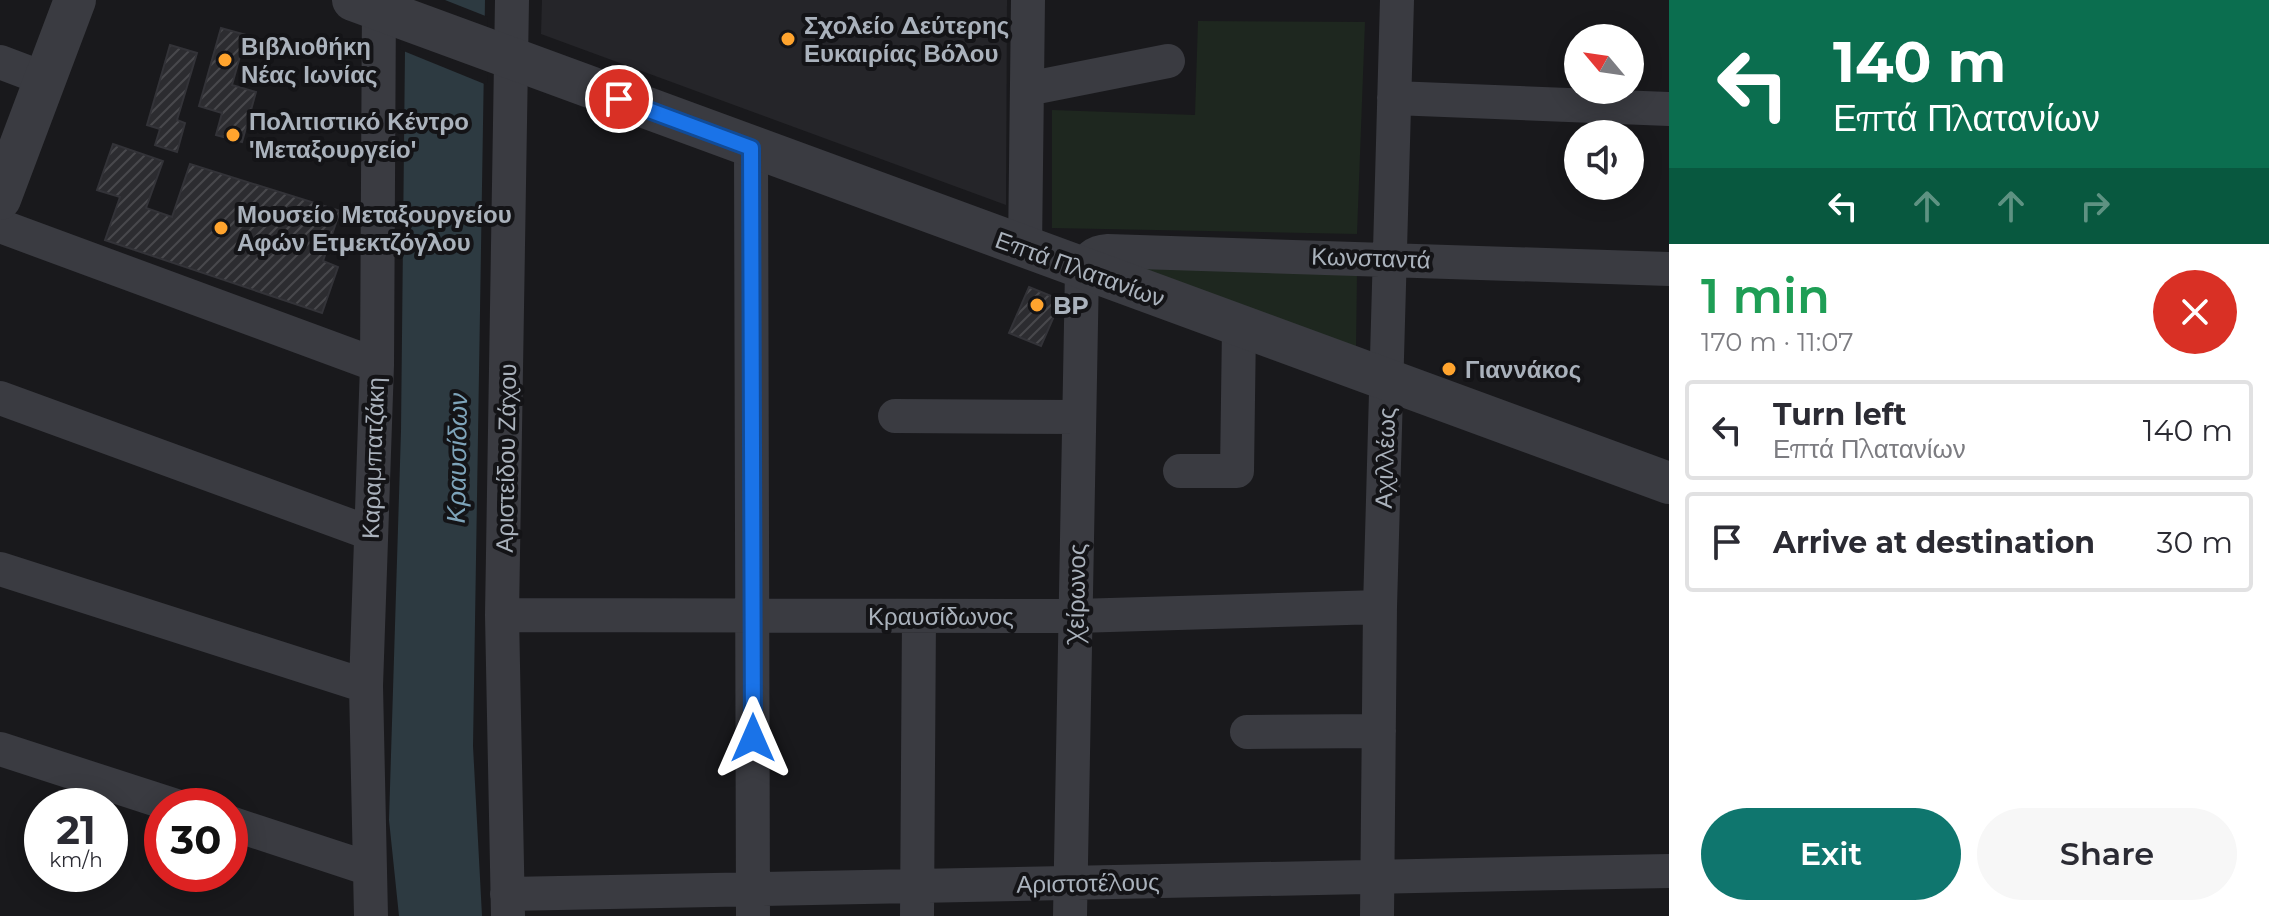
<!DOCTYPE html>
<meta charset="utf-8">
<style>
body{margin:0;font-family:Montserrat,sans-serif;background:#f7f7f7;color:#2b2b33;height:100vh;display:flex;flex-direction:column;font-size:30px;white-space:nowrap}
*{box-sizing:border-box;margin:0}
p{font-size:26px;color:#7c7c81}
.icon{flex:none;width:44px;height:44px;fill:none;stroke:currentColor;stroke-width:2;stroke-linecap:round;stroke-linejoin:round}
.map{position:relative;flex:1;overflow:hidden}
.sheet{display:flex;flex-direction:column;background:#fff;width:600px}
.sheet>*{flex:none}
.hud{background:#0b6e4f;color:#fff;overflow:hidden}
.needle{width:52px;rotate:299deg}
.fabs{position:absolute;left:1564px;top:24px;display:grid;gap:16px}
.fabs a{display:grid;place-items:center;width:80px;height:80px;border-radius:50%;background:#fff;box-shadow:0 4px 20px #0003;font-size:40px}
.speed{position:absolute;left:24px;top:788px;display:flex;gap:16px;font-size:40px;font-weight:700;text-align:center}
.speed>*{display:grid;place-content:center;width:104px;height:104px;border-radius:50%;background:#fff;box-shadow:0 4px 20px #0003;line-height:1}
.speed small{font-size:20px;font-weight:400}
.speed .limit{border:12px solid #d22;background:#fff;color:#111}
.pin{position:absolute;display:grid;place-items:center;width:68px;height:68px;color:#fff;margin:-34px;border:4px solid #fff;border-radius:50%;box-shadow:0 2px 8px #0007}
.me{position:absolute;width:88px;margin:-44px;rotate:0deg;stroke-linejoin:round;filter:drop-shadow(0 0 6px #0008)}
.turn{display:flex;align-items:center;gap:28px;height:168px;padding:0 32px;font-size:36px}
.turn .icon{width:104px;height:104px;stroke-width:2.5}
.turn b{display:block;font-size:56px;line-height:68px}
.lanes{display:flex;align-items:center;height:76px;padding:0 32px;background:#0003;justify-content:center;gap:40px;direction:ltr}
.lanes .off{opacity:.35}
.round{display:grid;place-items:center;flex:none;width:84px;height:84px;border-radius:42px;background:#f7f7f7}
.summary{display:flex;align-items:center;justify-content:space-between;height:136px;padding:0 32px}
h1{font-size:48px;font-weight:600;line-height:60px;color:#1e9e55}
.action{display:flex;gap:16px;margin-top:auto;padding:16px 32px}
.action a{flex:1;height:92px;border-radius:48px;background:#0f766e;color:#fff;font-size:32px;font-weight:600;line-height:92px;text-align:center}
.action a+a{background:#f7f7f7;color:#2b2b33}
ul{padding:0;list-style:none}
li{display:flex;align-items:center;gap:24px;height:100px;margin:0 16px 12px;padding:0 16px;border:4px solid #e1e1e2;border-radius:8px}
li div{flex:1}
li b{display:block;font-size:30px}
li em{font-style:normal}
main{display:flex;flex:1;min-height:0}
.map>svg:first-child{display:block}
</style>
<main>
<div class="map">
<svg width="1669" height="916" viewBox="0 0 1669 916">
<defs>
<pattern id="building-hatch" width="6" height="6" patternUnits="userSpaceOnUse" patternTransform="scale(2)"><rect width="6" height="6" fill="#2c2c30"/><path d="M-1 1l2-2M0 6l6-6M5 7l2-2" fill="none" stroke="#48484c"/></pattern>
</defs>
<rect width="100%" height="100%" fill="#19191c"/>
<path fill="#252529" d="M542 0H1007L1006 205 541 34Z"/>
<path fill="#1e271f" d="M1198 21 1365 22 1357 234 1052 228V110L1195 115Z
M1135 263 1357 273 1356 349 1136 273Z"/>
<path fill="#2d3a41" d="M400 0H485L473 746 482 916H399L389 820 401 431 405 50Z"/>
<path fill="#19191c" d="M396 0H445L488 17 487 85 401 50Z"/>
<path fill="url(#building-hatch)" stroke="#333338" stroke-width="2" d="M221 28 246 35 232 85 256 92 242 142 216 135 222 113 199 106Z
M170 45 197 53 177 120 185 123 177 152 155 145 160 129 147 125Z
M113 144 163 161 146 208 172 217 190 164 340 211 323 261 338 267 322 313 105 240 120 197 97 190Z
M1029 287 1061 300 1041 346 1009 333Z"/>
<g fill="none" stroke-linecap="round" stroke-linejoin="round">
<path stroke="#3a3b41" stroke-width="34" d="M0 62 45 79
M1027 89 1168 61
M1394 98 1669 109
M751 148 753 916
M0 226 377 365
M1025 249 1028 0
M0 398 370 533
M895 416 1079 417
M1180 471H1237L1239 327
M0 569 366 686
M502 615 1076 616 1380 607
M1247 732 1379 731
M0 749 176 806
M230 823 367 868
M507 894 1669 871
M371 916 366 686 377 365 379 0
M508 916 502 615 512 0
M917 916 919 616
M1070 916 1082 270C1089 258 1093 252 1108 251L1669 269
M1377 916 1380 607 1397 0"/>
<path stroke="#3a3b41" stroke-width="42" d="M353 0 1669 483
M0 199 75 0"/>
</g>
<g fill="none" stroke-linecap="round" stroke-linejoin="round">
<defs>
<path id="route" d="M619 99 751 148 753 738"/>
</defs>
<use href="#route" stroke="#114b97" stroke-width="20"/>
<use href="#route" stroke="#1a73e8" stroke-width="14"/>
</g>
<g fill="#ffa42e" stroke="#141417" stroke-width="3">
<circle cx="788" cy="39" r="8"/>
<circle cx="225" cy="60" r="8"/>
<circle cx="233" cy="135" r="8"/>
<circle cx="221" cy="228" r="8"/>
<circle cx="1037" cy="305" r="8"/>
<circle cx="1449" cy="369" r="8"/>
</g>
<g text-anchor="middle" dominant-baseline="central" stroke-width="8" stroke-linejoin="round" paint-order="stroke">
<g font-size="24" font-weight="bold" fill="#aab2bc" stroke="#141417" text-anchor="start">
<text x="804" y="25">Σχολείο Δεύτερης<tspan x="804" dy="28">Ευκαιρίας Βόλου</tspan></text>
<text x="241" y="46">Βιβλιοθήκη<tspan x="241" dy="28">Νέας Ιωνίας</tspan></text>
<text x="249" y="121">Πολιτιστικό Κέντρο<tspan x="249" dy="28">'Μεταξουργείο'</tspan></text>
<text x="237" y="214">Μουσείο Μεταξουργείου<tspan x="237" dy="28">Αφών Ετμεκτζόγλου</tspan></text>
<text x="1053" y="305">BP</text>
<text x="1465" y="369">Γιαννάκος</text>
</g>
<g font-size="24" fill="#aab2bc" stroke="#141417">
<text transform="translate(1371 258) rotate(2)">Κωνσταντά</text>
<text transform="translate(1080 269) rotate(20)">Επτά Πλατανίων</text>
<text transform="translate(373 458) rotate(-88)">Καραμπατζάκη</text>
<text transform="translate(506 458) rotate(-89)">Αριστείδου Ζάχου</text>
<text transform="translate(1385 458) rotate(-88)">Αχιλλέως</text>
<text transform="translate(1076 593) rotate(-89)">Χείρωνος</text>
<text x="941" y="616">Κραυσίδωνος</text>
<text transform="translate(1088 883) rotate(-1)">Αριστοτέλους</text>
</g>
<g font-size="26" font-style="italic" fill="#7ea4ba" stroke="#141417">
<text transform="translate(457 458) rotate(-89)">Κραυσίδων</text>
</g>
</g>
</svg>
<div class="fabs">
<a><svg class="needle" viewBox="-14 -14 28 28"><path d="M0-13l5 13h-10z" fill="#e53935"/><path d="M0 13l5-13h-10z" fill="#7c7c81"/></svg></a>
<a><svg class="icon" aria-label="sound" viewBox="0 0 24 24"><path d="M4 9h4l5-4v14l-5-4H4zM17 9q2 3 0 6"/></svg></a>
</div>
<div class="speed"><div>21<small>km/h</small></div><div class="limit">30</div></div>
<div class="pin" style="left:619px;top:99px;background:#d93025"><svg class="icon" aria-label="arrive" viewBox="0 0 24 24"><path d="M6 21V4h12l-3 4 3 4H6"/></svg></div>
<svg class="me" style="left:753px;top:738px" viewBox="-20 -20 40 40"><path d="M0-17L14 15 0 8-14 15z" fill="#1a73e8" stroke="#fff" stroke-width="4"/></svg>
</div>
<section class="sheet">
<div class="hud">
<div class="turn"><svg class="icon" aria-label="left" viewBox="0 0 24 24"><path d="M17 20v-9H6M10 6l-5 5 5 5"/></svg><div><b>140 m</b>Επτά Πλατανίων</div></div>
<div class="lanes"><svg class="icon" aria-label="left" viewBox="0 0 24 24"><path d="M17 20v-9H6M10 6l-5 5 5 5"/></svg><svg class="icon off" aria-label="ahead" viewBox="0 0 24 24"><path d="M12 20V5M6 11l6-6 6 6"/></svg><svg class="icon off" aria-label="ahead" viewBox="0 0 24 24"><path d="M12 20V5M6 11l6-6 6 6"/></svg><svg class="icon off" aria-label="right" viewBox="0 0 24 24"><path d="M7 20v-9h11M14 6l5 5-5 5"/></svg></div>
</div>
<div class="summary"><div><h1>1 min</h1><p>170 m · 11:07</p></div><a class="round" style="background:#d93025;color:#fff"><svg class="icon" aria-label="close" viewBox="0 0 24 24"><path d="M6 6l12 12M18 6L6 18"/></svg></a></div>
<ul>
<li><svg class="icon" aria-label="left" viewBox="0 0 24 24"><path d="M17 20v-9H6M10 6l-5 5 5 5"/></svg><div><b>Turn left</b><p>Επτά Πλατανίων</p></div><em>140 m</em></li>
<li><svg class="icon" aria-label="arrive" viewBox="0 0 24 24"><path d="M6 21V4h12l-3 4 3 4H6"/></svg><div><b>Arrive at destination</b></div><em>30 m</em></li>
</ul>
<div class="action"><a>Exit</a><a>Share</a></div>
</section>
</main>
